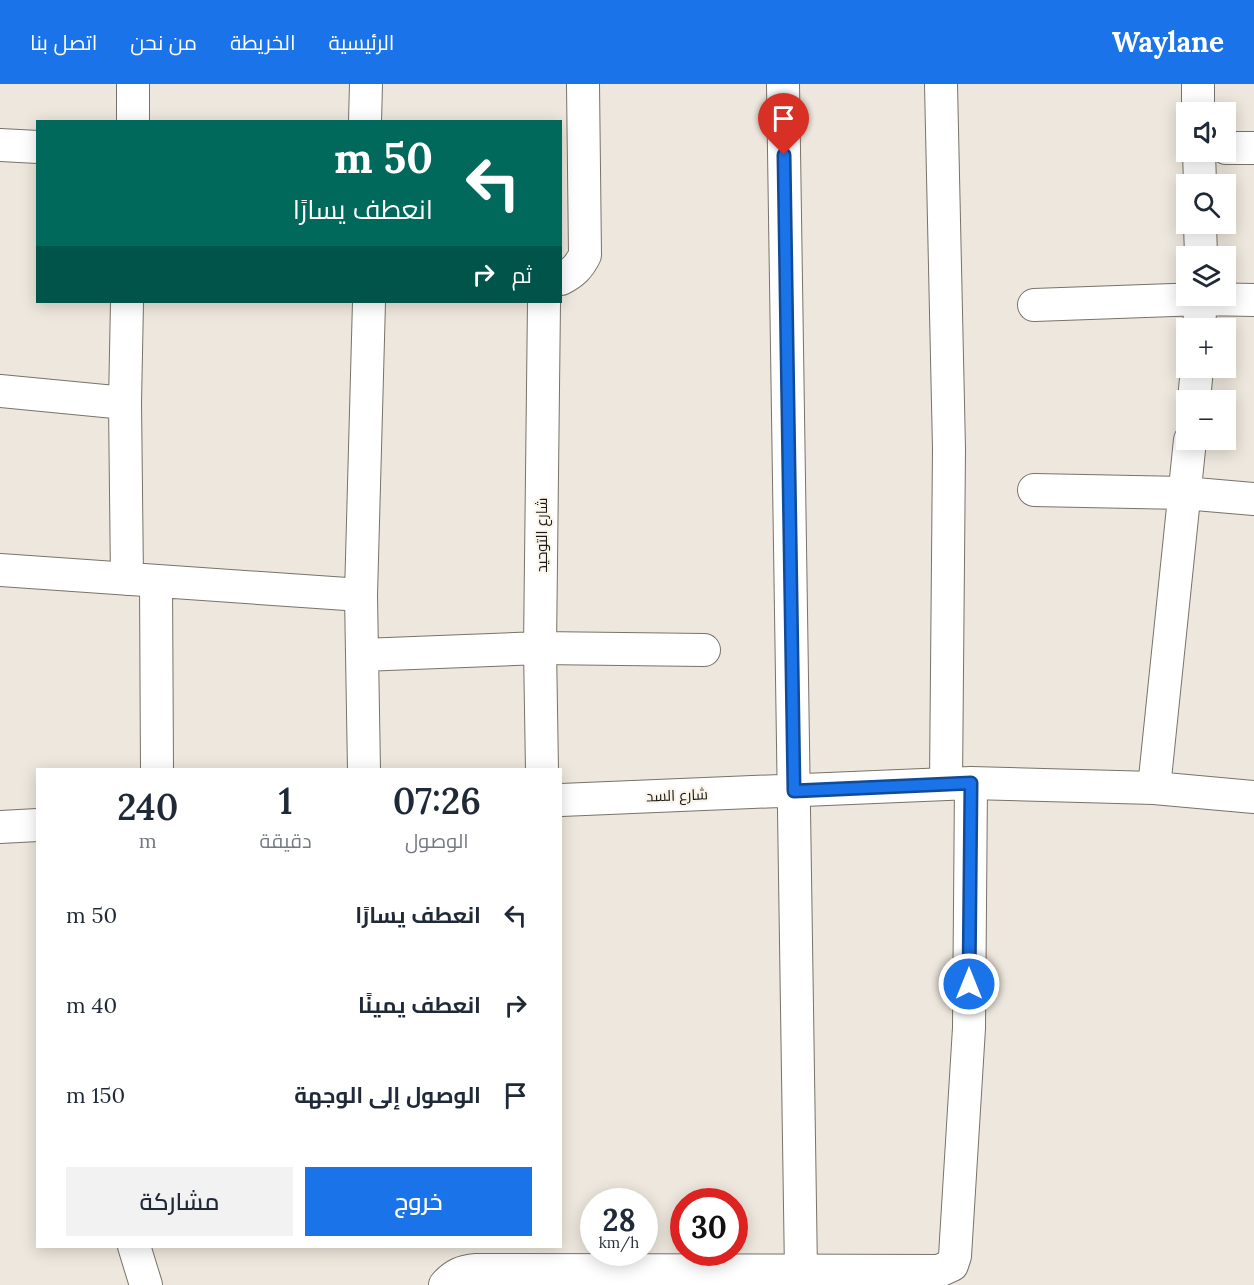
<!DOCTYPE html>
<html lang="ar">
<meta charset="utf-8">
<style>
body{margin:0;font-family:Lora,Cairo,serif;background:#f2f2f3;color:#1f2937;direction:rtl;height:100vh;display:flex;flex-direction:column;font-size:22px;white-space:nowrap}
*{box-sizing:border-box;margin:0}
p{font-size:20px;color:#747a83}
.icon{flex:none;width:33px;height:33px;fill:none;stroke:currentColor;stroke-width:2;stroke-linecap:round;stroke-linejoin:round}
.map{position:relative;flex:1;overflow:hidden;direction:ltr}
.sheet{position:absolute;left:36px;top:684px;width:526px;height:480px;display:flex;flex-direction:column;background:#fff;border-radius:0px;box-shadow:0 3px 15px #0003;direction:rtl}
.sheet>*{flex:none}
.hud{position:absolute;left:36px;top:36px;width:526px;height:183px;border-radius:0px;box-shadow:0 3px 15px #0003;direction:rtl;background:#00695c;color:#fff;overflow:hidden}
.tools{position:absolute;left:1176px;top:18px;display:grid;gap:12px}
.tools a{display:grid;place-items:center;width:60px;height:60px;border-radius:0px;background:#fff;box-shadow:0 3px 15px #0003;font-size:30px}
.speed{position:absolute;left:580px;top:1104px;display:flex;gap:12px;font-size:30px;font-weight:700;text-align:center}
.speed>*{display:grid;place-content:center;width:78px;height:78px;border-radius:50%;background:#fff;box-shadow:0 3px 15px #0003;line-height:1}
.speed small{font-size:15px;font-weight:400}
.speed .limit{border:9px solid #d22;background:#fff;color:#111}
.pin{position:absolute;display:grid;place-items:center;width:51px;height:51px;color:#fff;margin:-62px -26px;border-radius:50% 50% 50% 0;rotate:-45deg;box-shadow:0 0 6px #0007}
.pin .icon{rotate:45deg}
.me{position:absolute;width:66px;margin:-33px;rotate:0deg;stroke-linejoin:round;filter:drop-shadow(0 0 4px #0008)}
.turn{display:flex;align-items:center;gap:21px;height:126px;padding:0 30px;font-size:27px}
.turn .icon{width:78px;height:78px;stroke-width:2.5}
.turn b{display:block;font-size:42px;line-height:51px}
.then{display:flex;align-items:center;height:57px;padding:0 30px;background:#0003;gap:12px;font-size:22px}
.eta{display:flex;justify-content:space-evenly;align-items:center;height:102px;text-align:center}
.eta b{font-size:36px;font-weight:600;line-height:42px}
.cta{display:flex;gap:12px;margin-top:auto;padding:12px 30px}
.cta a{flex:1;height:69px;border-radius:0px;background:#1a73e8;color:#fff;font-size:24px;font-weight:600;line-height:69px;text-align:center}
.cta a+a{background:#f2f2f3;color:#1f2937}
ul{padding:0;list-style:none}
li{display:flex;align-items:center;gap:18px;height:90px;padding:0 30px}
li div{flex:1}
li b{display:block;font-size:22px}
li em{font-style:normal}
header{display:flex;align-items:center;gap:36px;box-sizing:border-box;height:84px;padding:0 30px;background:#1a73e8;color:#fff}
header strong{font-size:28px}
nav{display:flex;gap:33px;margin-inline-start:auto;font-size:21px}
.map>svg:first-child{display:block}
</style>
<header>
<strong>Waylane</strong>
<nav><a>الرئيسية</a><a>الخريطة</a><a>من نحن</a><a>اتصل بنا</a></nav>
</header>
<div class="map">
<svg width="1254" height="1201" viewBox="0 0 1254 1201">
<rect width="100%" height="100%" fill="#ede7dd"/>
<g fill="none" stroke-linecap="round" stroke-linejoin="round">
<defs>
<path id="street" d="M133 0V38
M783 0 801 1188
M941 0 949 365 946 699
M1198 0V28
M365 38 366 0
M0 61 38 63
M1226 64H1254
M1199 68 1200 100
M1200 140 1201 172
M561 195C573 189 579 183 585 171L583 0
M1034 221 1201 215 1254 216
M1199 244 1201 212
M0 307 125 319
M1194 316 1197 284
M1034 406 1184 409 1254 415
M0 486 361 511
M127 495 125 319 127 218
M156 497 157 686
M362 571 540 564 704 566
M364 686 361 511 369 218
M542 686 540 564 544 218
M1154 704 1190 356
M561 716 971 699 1154 704 1254 713
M0 743 38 741
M134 1162 146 1201
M445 1201C454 1191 462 1187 476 1186L939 1187 952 1181 955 1172 969 944 971 699"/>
</defs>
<use href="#street" stroke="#78736a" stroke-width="34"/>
<use href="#street" stroke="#fff" stroke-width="32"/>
</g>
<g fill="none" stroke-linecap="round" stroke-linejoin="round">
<defs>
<path id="route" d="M784 71 794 707 971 699 969 900"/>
</defs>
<use href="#route" stroke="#114b97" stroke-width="15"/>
<use href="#route" stroke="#1a73e8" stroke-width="10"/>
</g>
<g text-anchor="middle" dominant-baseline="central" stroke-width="4.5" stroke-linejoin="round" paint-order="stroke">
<g font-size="15" fill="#191713" stroke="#faf5eb">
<text transform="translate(541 451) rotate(-90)">شارع التوحيد</text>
<text transform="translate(677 711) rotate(-2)">شارع السد</text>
</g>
</g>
</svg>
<div class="tools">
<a><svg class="icon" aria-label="sound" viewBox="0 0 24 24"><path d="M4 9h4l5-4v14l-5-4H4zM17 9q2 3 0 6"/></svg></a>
<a><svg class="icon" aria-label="search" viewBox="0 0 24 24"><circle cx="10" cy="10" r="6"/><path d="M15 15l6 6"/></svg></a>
<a><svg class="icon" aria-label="layers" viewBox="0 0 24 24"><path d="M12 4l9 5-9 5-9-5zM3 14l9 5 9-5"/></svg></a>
<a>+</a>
<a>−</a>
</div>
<div class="speed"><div>28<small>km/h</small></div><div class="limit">30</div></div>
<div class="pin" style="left:784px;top:71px;background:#d93025"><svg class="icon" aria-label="arrive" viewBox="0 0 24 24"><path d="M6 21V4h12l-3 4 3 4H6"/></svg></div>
<svg class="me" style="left:969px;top:900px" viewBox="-20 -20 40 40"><circle r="17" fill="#1a73e8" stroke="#fff" stroke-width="3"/><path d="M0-11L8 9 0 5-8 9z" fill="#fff"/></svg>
<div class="hud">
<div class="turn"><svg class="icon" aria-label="left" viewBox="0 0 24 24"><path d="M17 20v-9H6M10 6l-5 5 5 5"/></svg><div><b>50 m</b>انعطف يسارًا</div></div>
<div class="then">ثم<svg class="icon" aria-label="right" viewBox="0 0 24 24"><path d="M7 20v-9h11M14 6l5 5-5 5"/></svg></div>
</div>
<section class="sheet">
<div class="eta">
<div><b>07:26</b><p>الوصول</p></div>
<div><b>1</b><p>دقيقة</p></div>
<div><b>240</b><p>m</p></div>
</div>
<ul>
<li><svg class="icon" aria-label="left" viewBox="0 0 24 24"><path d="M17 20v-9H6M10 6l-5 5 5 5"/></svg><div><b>انعطف يسارًا</b></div><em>50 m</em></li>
<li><svg class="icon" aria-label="right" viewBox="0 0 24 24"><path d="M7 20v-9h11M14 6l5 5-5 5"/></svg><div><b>انعطف يمينًا</b></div><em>40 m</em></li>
<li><svg class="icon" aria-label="arrive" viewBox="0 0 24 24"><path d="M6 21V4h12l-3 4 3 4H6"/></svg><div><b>الوصول إلى الوجهة</b></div><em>150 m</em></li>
</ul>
<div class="cta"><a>خروج</a><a>مشاركة</a></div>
</section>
</div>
